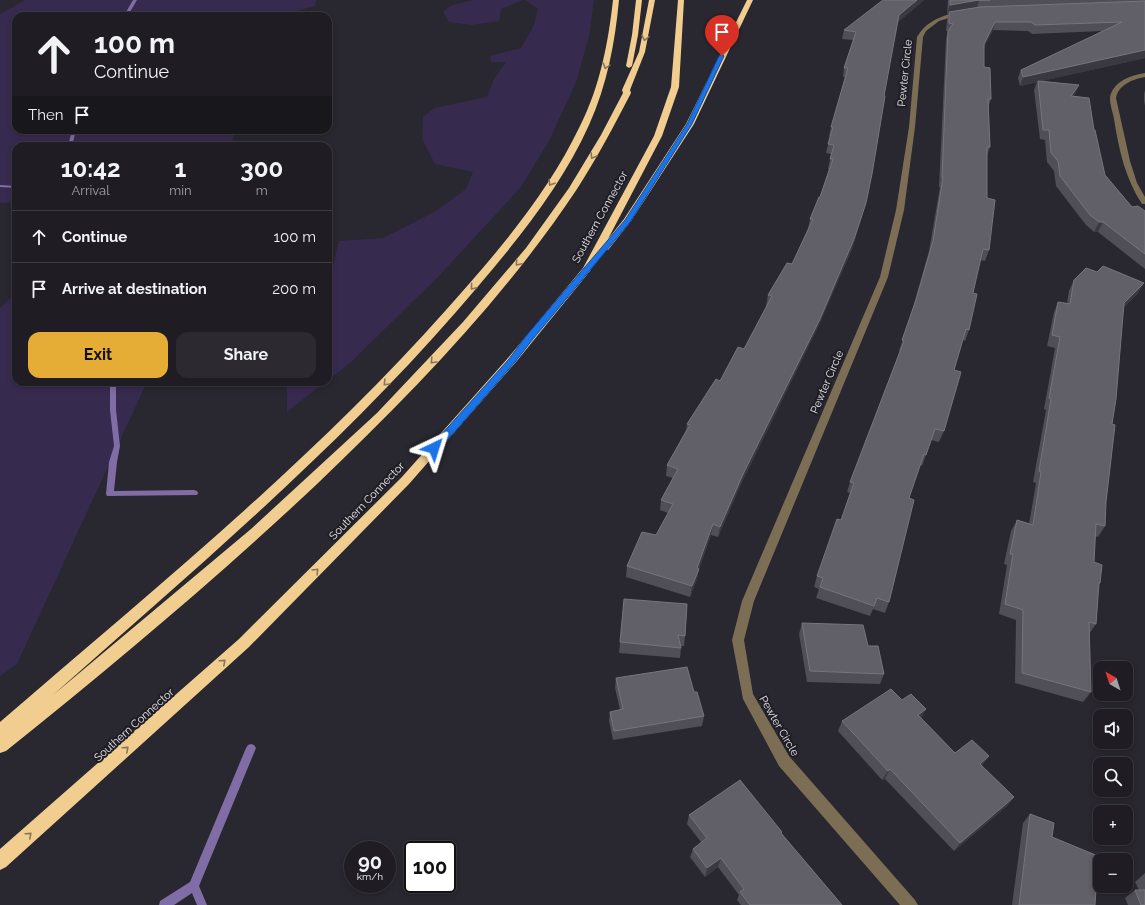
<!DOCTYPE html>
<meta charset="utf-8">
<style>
body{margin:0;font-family:Raleway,sans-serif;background:#2c2a30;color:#f1f3f6;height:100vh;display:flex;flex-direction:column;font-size:15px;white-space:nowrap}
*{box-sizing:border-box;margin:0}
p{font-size:13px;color:#a1a2a6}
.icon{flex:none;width:22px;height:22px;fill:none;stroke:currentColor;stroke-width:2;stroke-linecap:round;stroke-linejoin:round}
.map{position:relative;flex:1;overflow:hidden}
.side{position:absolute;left:12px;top:142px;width:320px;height:244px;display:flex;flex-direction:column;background:#1f1d23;border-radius:12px;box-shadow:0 2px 6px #0003,0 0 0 1px #3c3b41}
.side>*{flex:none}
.top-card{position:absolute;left:12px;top:12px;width:320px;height:122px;border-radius:12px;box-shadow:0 2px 6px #0003,0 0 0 1px #3c3b41;background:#1f1d23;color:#f1f3f6;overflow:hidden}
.needle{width:26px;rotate:321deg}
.fabs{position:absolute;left:1093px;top:661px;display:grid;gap:8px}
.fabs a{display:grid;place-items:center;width:40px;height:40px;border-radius:8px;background:#1f1d23;box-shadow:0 2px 6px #0003,0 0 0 1px #3c3b41;font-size:20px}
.speed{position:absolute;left:344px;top:841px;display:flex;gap:8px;font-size:20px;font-weight:700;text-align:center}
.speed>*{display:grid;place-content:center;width:52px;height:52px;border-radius:50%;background:#1f1d23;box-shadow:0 2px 6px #0003,0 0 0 1px #3c3b41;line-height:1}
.speed small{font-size:10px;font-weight:400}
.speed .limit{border:2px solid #111;border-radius:6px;background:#fff;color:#111}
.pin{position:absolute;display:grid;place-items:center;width:34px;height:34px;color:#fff;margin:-41px -17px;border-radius:50% 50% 50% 0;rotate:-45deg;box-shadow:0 0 4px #0007}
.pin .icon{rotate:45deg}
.me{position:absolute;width:44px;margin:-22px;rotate:41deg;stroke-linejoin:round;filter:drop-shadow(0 0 3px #0008)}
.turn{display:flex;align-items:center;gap:14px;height:84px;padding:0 16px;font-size:18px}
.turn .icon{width:52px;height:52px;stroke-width:2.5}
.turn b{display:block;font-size:28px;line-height:34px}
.then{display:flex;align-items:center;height:38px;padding:0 16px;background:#0003;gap:8px;font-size:15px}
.eta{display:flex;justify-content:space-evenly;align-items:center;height:68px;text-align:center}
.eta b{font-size:24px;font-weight:700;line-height:28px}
.button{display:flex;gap:8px;margin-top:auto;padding:8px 16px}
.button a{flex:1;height:46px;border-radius:12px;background:#e6ad36;color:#111;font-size:16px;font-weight:700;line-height:46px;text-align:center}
.button a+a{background:#2c2a30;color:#f1f3f6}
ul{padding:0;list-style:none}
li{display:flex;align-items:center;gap:12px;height:52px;padding:0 16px;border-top:1px solid #3c3b41}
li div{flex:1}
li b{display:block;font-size:15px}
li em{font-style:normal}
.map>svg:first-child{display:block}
</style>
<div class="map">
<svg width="1145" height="905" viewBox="0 0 1145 905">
<rect width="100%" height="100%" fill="#29272f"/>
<path fill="#372a4f" d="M25 0H316L315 6 278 16H16V130H235L231 146H16V205L14 202 0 203V14Z
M472 0H523L501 9 499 21 471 25 449 22 443 12 450 6Z
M525 0H594L589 37 576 82 549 141 521 187 438 277 350 363 328 380V286L339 241 383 238 436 211 466 189 473 172 435 164 422 139 423 117 434 108 487 97 494 79 506 62H491L490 56 521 48 533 27 538 9Z
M16 293V382H147L17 664 0 676V308Z
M287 382H325L287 412Z"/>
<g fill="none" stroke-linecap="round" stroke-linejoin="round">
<path fill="#806da6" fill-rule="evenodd" d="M133 0H137L130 12 133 16H129L126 12Z
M72 130H76L72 146H68Z
M0 185 16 186V188L0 187Z
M110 382H116V410L120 446 117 462 114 491 194 490 197 491 198 493 197 495 107 496 106 494 109 462 114 446 110 410Z
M251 744 254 745 256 748 199 886 207 905H197L192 893 174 905H159L160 901 190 882 246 748 248 745Z"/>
<path fill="#7c6e55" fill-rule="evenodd" d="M952 13 960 12 963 14 939 21 926 31 923 37 915 127 904 210 888 277 754 601 744 640 753 694 789 756 915 900 918 905H900L779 766 743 699 732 640 742 601 880 277 896 210 909 127 917 37C925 23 937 18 952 13Z
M1145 73V77C1133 79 1118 85 1116 98L1130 161 1137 183 1145 197V204H1142C1125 178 1119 150 1114 119 1113 112 1110 106 1110 98 1112 82 1131 75 1145 73Z"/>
<path fill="#f1ce90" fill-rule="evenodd" d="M613 0H619C615 43 607 85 589 125 558 194 506 254 456 312 334 452 192 572 53 695L251 529 377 413 463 322 526 248 569 188 601 135 623 93 622 90 639 52 649 0H655L645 52 630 90 631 93C614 126 597 158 577 189 504 299 411 394 316 485 217 578 112 666 6 751L0 753V722C153 590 311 462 446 310 496 254 547 195 580 126 600 86 608 44 613 0Z
M636 0H642L638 35 632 66 629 68 626 66 632 35Z
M678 0H684L679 87 662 136 608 239 624 219 686 124 747 0H753L694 124 631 221 608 250H602L590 271 516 362 409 484 249 647 6 867 0 870V849L239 639 401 478 508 358 583 268 654 136 671 87Z"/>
</g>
<path fill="#504e56" d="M883 0H924L897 23 884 96 863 213 852 249 817 329 741 484 718 537 711 535 699 569 697 579 690 597 626 577 627 566 656 535 668 513 660 510 661 500 673 478 666 476 667 465 686 430 687 424 744 349 767 306H766L768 295 792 264 808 229 810 219 820 197 829 169H828L831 154 826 153 830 136H829L831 127 845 77H843L844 68 853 40 842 39 844 30Z
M948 0H1145V58L1041 81 1079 85 1075 94 1074 96 1094 130 1105 175 1132 207 1145 211V269L1098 232H1094L1086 225 1056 186 1054 171 1047 162 1045 140 1040 139 1034 90 1037 82 1020 86 1018 78 1021 70 1103 31 1032 34 1028 31 993 30 984 47V67L991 99 988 108 990 147 987 155V198L989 250 985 261 980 260 973 293 969 330 965 341 963 340 954 370 944 431 939 442 931 440 926 455 922 466 920 465 909 498 889 602 885 613 873 609 870 616 816 598 819 589 814 587 817 576 841 520 850 493 847 492 850 482 900 351H899L913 307 929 251 940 187H939L946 39 948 31H946L947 20 949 13 947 14Z
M1145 90V106L1144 101V94Z
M1097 272 1144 283 1138 293 1123 308 1112 424 1106 502 1105 526 1098 537 1095 536 1094 562 1100 583 1098 585 1096 624 1089 634 1091 692 1083 702 1015 683 1016 620 999 614 1007 565 1004 564 1011 531 1017 520 1029 524 1036 483 1033 482 1046 410 1044 409 1055 348 1047 346 1054 312 1058 302 1067 303 1069 291 1074 280Z
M624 599 685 636 684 646H681V648L680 658 619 653Z
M802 623 868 646 884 674 880 684 807 682 799 634Z
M616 678 694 692 704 716 702 726 613 740 609 721 610 712 620 710 615 688Z
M902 700 926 709 921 718 955 753 982 766 1014 797 1007 806 954 851 885 779 882 780 838 731 842 721Z
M1030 814 1095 905H1012L1023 823Z
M689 815 781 833 842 905H741L737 900 739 895 718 867 705 877 690 857 693 849 701 842 687 824Z
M1145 873V905H1128L1125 898 1135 890H1139L1135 882Z"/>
<path fill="#3a3840" d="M917 0H924L897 23 899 15Z
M979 0 977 8 947 14 950 5Z
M995 22 993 30 981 53 984 44Z
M1145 50V58L1020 86 1023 77Z
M1079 85 1075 94 1067 105 1071 96Z
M866 203 852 249 817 329 741 484 718 537 720 527Z
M1099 222H1103L1098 232H1094Z
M1144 283 1138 293 1118 313 1124 303Z
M713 524 711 535 695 579 697 568Z
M699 569 697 579 690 597 692 586Z
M926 709 921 719 918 715Z
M989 756 982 766 980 764Z
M890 769 885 779 882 780 888 771Z
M1014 797 1007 806 954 851 960 843Z
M721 858 718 867 705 877 707 868Z"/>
<path fill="#615f67" stroke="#76747c" d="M883 0H917L899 15 884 96H885L872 174 866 203 854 239 820 319 743 474 720 527 713 524 697 568 699 569 692 586 627 566 642 532 656 535 673 504 661 500 678 469 667 465 690 425 687 424 716 379 720 381 738 347 744 349 772 296 768 295 787 263 792 264 813 219H810L819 197H820L833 159H830L834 145 828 144 833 127H831L848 68H844L856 32 844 30Z
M950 0H990H979L950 5Z
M1145 1V50L1023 77 1021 70 1122 22 1035 25 1031 22H995L984 44V67L990 68 991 99H988L990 147H987V198L995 200 989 250 983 249 973 293 977 294 969 330 966 329 954 370 961 372 944 431 935 429 926 455 924 454 909 498 914 500 889 602 877 598 874 606 820 587 823 578 817 576 837 519 841 520 854 483 850 482 904 341 902 340 916 300 933 241 943 177H942L948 31 953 24 949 23V12L980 7Z
M1038 81 1079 85 1071 96 1089 98 1094 130H1095L1105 175 1132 207 1138 206 1145 211V254L1103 222H1099L1090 215 1060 176 1058 161 1051 153 1049 130H1043Z
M1103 266 1144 283 1124 303 1116 399 1112 424 1115 425 1106 502 1105 526 1096 524 1094 562 1102 565 1100 583H1099L1096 624 1089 622 1091 692 1022 673 1023 610 1005 604 1013 554H1010L1017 520 1033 525 1041 472 1039 471 1051 399 1049 398 1060 337 1052 335 1058 302 1070 304 1074 280 1086 268 1097 272Z
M624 599 687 604 685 636 678 635 681 648 620 642Z
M802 623 863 625 868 646H878L884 674 810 671Z
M687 667 694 692H697L704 716 614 731 610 712 623 709 616 678Z
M891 689 902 700 911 694 926 709 918 715 955 753 972 740 989 756 980 764 1014 797 960 843 890 769 888 771 842 721Z
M740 780 782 832 781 833 842 905H750L740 892 744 889 721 858 707 868 693 849 707 838 689 815Z
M1030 814 1054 823 1052 837 1098 856 1095 905H1019Z
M1135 890H1145V905H1141Z"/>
<defs><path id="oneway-chevron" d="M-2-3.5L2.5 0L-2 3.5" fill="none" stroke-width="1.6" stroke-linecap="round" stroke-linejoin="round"/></defs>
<g stroke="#88765a">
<use href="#oneway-chevron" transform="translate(645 38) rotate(102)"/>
<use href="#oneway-chevron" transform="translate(606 66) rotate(106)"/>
<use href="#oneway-chevron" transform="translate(593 156) rotate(121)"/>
<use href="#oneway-chevron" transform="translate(551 183) rotate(122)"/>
<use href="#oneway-chevron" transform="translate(518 263) rotate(130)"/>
<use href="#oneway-chevron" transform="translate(473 287) rotate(130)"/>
<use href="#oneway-chevron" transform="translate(433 361) rotate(133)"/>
<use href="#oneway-chevron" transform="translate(386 383) rotate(134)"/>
<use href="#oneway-chevron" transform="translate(316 571) rotate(-45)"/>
<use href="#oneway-chevron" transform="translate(223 662) rotate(-42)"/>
<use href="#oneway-chevron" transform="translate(126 749) rotate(-42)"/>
<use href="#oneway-chevron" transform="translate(29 835) rotate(-42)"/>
</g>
<path fill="#1a73e8" stroke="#114b97" d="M722 54 724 56 692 124 630 222 533 339 515 362 438 451H431L430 448 431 446 509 359 527 335 625 220 687 124 719 56Z"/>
<g text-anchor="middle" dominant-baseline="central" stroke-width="4" stroke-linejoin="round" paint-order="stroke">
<g font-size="11" fill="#e9e7ed" stroke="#201e25">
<text transform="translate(905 73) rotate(-84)">Pewter Circle</text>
<text transform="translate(600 217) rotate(-61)">Southern Connector</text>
<text transform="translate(827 382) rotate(-67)">Pewter Circle</text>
<text transform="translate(367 501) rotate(-46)">Southern Connector</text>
<text transform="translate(134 725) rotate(-42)">Southern Connector</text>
<text transform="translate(779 726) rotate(60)">Pewter Circle</text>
</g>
</g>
</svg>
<div class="fabs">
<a><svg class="needle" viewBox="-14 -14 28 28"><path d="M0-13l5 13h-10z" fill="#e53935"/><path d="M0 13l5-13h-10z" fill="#a1a2a6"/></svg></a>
<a><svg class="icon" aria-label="sound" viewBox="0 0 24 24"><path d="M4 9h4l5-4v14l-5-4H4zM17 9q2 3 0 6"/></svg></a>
<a><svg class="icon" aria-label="search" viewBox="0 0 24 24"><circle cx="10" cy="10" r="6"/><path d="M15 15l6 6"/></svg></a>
<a>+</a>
<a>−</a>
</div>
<div class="speed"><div>90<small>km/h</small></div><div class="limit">100</div></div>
<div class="pin" style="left:722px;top:56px;background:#d93025"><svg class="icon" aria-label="arrive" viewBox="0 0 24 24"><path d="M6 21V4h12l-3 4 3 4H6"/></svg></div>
<svg class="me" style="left:434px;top:448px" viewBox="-20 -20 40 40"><path d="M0-17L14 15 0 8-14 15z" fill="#1a73e8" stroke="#fff" stroke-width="4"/></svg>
<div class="top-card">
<div class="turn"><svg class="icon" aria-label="ahead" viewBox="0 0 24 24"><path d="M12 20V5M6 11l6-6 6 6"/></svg><div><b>100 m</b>Continue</div></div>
<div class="then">Then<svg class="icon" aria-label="arrive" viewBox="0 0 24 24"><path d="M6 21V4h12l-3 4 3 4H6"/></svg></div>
</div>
<section class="side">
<div class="eta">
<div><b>10:42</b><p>Arrival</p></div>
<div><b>1</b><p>min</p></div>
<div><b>300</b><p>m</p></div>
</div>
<ul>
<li><svg class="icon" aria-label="ahead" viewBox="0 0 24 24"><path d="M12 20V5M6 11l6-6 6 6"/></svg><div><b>Continue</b></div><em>100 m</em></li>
<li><svg class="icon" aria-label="arrive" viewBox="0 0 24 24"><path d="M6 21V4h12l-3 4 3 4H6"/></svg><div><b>Arrive at destination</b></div><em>200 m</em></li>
</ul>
<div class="button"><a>Exit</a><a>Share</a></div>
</section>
</div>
